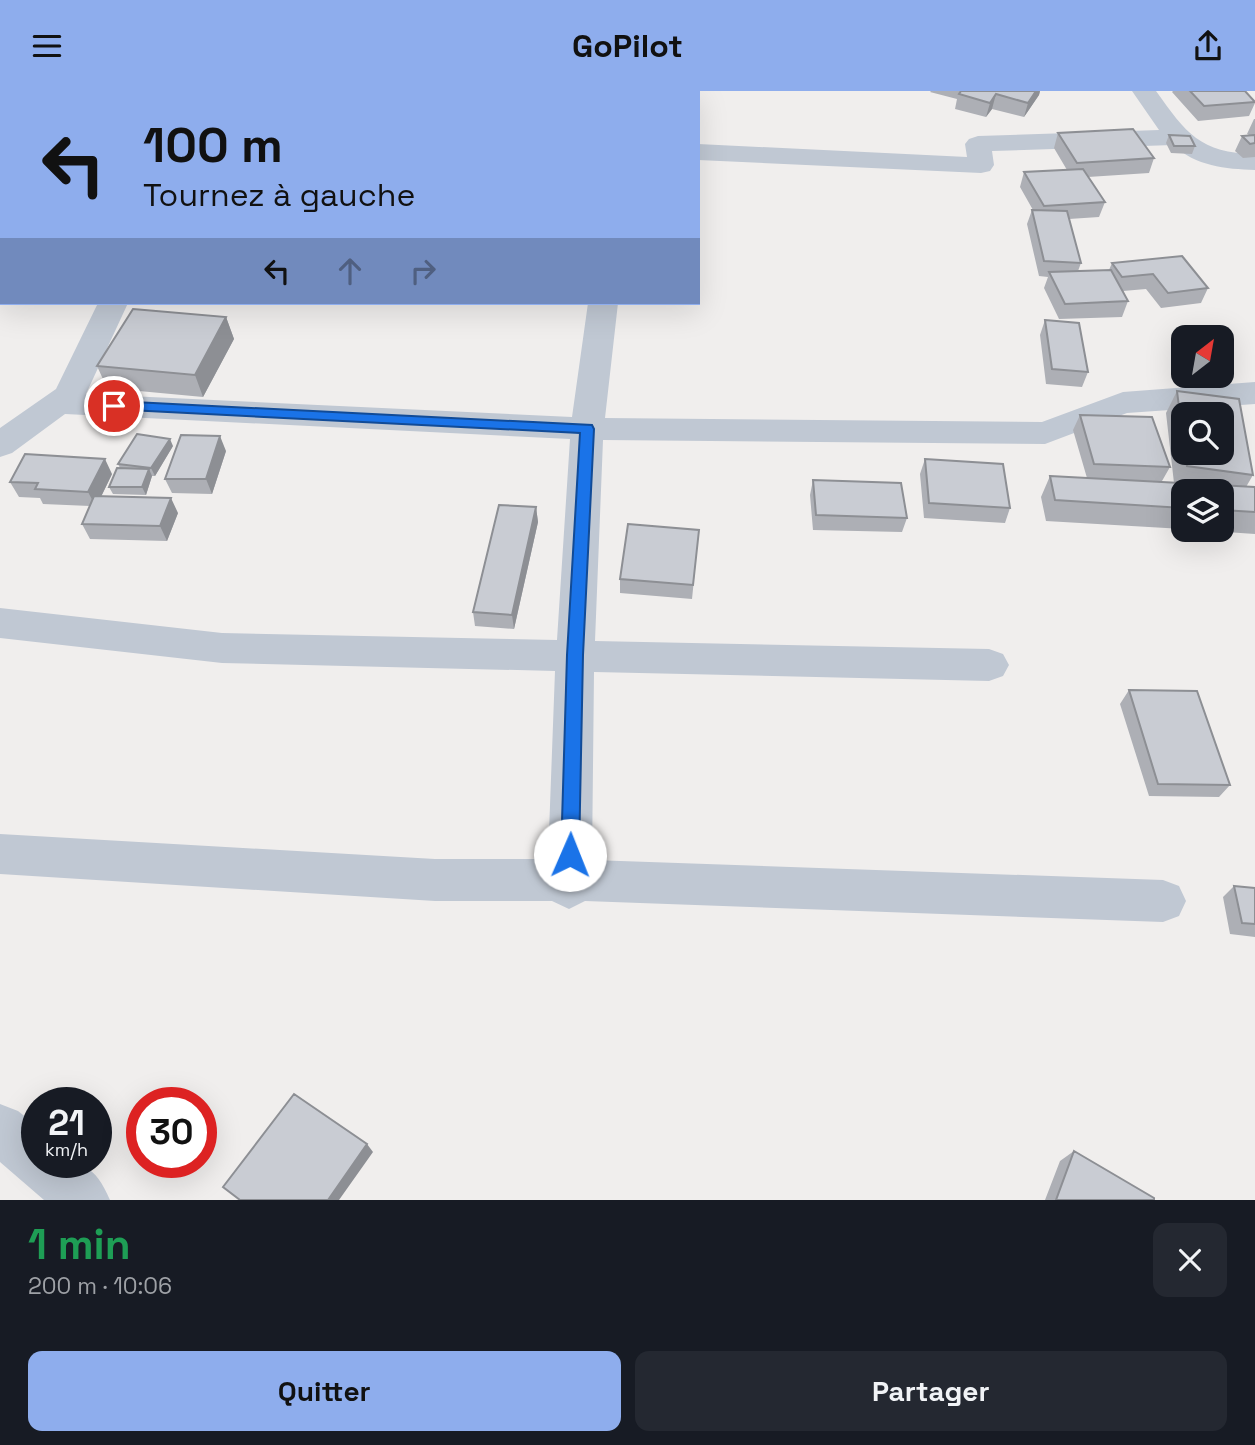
<!DOCTYPE html>
<html lang="fr">
<meta charset="utf-8">
<style>
body{margin:0;font-family:"Space Grotesk",sans-serif;background:#242831;color:#f1f3f6;height:100vh;display:flex;flex-direction:column;font-size:26px;white-space:nowrap}
*{box-sizing:border-box;margin:0}
p{font-size:23px;color:#9ea1a6}
.icon{flex:none;width:38px;height:38px;fill:none;stroke:currentColor;stroke-width:2;stroke-linecap:round;stroke-linejoin:round}
.map{position:relative;height:1109px;overflow:hidden}
.sheet{display:flex;flex-direction:column;background:#171b24;flex:1}
.sheet>*{flex:none}
.hud{position:absolute;left:0px;top:0px;width:700px;height:214px;box-shadow:0 7px 28px #0002;background:#8eaded;color:#111;overflow:hidden}
.needle{width:46px;rotate:31deg}
.buttons{position:absolute;left:1171px;top:234px;display:grid;gap:14px}
.buttons a{display:grid;place-items:center;width:63px;height:63px;border-radius:14px;background:#171b24;box-shadow:0 7px 28px #0002;font-size:35px}
.speed{position:absolute;left:21px;top:996px;display:flex;gap:14px;font-size:35px;font-weight:700;text-align:center}
.speed>*{display:grid;place-content:center;width:91px;height:91px;border-radius:50%;background:#171b24;box-shadow:0 7px 28px #0002;line-height:1}
.speed small{font-size:18px;font-weight:400}
.speed .limit{border:10px solid #d22;background:#fff;color:#111}
.pin{position:absolute;display:grid;place-items:center;width:60px;height:60px;color:#fff;margin:-30px;border:4px solid #fff;border-radius:50%;box-shadow:0 2px 7px #0007}
.me{position:absolute;width:77px;margin:-38px;rotate:1deg;stroke-linejoin:round;filter:drop-shadow(0 0 5px #0008)}
.turn{display:flex;align-items:center;gap:24px;height:147px;padding:0 28px;font-size:32px}
.turn .icon{width:91px;height:91px;stroke-width:2.5}
.turn b{display:block;font-size:49px;line-height:60px}
.lanes{display:flex;align-items:center;height:66px;padding:0 28px;background:#0003;justify-content:center;gap:35px;direction:ltr}
.lanes .off{opacity:.35}
.round{display:grid;place-items:center;flex:none;width:74px;height:74px;border-radius:14px;background:#242831}
.summary{display:flex;align-items:center;justify-content:space-between;height:119px;padding:0 28px}
h1{font-size:42px;font-weight:600;line-height:52px;color:#1e9e55}
.action{display:flex;gap:14px;margin-top:auto;padding:14px 28px}
.action a{flex:1;height:80px;border-radius:14px;background:#8eaded;color:#111;font-size:28px;font-weight:600;line-height:80px;text-align:center}
.action a+a{background:#242831;color:#f1f3f6}
header{display:flex;justify-content:space-between;align-items:center;height:91px;padding:0 28px;background:#8eaded;color:#111;font-size:32px;font-weight:600}
.map>svg:first-child{display:block}
</style>
<header><svg class="icon" aria-label="menu" viewBox="0 0 24 24"><path d="M4 6h16M4 12h16M4 18h16"/></svg>GoPilot<svg class="icon" aria-label="share" viewBox="0 0 24 24"><path d="M12 15V3M7 8l5-5 5 5M5 13v7h14v-7"/></svg></header>
<div class="map">
<svg width="1255" height="1109" viewBox="0 0 1255 1109">
<rect width="100%" height="100%" fill="#f0eeed"/>
<g fill="none" stroke-linecap="round" stroke-linejoin="round">
<path fill="#c0c8d3" fill-rule="evenodd" d="M99 0H123V2H99Z
M244 0H268L243 2Z
M1132 0H1156C1186 42 1200 62 1255 63V79C1225 78 1196 75 1173 54L992 60 994 74 990 80 981 82 698 69V53L967 66 965 53 969 48 978 45 1159 39Z
M0 192H2V210H0Z
M98 212H128L86 303 572 326 588 212H618L605 327 1042 331 1123 301 1255 291V313L1127 322 1045 353 603 349 595 550 989 558 1003 563 1009 574 1003 585 989 590 594 581 592 769 1163 789 1179 795 1186 810 1179 825 1163 831 585 810 569 818 552 810H435L0 783V743L435 768H548L555 580 222 572 0 547V517L222 542 557 549 570 348 65 323 12 362 0 366V337L56 298Z
M0 1013 18 1020 37 1035V1071C76 1071 93 1068 110 1109H44L0 1071Z"/>
</g>
<path fill="#adafb5" fill-rule="evenodd" d="M316 0H332L330 2H316Z
M931 0H1040L1039 4 1024 26 992 18 986 26 955 18 957 8 930 1Z
M1173 0H1245L1255 10V12L1249 25 1198 30 1172 1Z
M1254 28H1255V66L1243 67 1235 60 1242 45 1249 44 1247 43Z
M1058 42 1154 67 1149 82 1088 86 1105 111 1099 126 1069 128 1081 172 1078 180 1109 179 1112 172 1208 197 1201 212 1161 217 1146 198 1123 200 1128 210 1122 226 1059 228 1044 197 1048 186 1039 185 1027 133 1032 119H1033L1020 96 1024 81 1067 79 1054 57Z
M1169 44 1195 55 1192 63 1171 62 1166 52Z
M226 226 234 248 203 306 107 297 97 275Z
M1045 229 1088 281 1082 296 1046 293 1040 244Z
M1177 300 1253 384 1246 396H1255V443L1197 439H1222V401H1183V438L1046 430 1041 406 1050 385 1087 387 1073 339 1080 324 1170 376 1162 390H1139L1174 392 1166 322ZM1183 324 1222 362H1183Z
M173 355 155 385H152L146 404 113 403 109 396 120 377 118 373Z
M226 360 212 403 172 402 165 388Z
M925 368 1010 417 1005 432 924 427 920 383Z
M112 383 101 406 178 422 167 450 90 448 82 433 90 415 43 413 40 407 19 406 10 391Z
M813 389 907 427 902 441 813 439 810 404Z
M536 416 538 431 514 538 475 535 473 521Z
M699 439 692 508 620 502V488Z
M1129 599 1230 694 1219 706 1149 705 1120 613Z
M1234 795 1255 797V846L1230 843 1223 806Z
M1074 1060 1154 1109H1045L1060 1070Z"/>
<path fill="#8d8f94" d="M1036 0H1040L1039 4 1024 26 1028 12Z
M996 3 992 18 986 26 990 12Z
M1 123 2 125V160H0Z
M226 226 234 248 203 306 195 284Z
M220 345 226 360 212 403 206 388Z
M170 348 173 355 155 385 151 377Z
M105 368 112 383 96 416 88 401Z
M149 378 152 385 146 404 142 396Z
M171 407 178 422 167 450 160 435Z
M536 416 538 431 514 538 512 524Z
M367 1053 373 1061 339 1109H328Z"/>
<path fill="#c9ccd3" stroke="#8d8f94" stroke-width="2" d="M0 0H11V2H2V11L0 12Z
M139 0H187L186 2H139Z
M961 0H1036L1028 12 996 3 990 12 959 3Z
M1190 0H1245L1255 11 1204 15Z
M0 17H2V30H0Z
M1133 38 1154 67 1077 72 1058 42Z
M1169 44 1190 45 1195 55H1174Z
M1255 44V52L1250 53 1242 45Z
M1083 78 1105 111 1044 115 1024 81Z
M1032 119 1067 120 1081 172 1044 170Z
M1182 165 1208 197 1168 202 1153 183 1122 186 1112 172Z
M1111 179 1128 210 1065 213 1049 181Z
M133 218 226 226 195 284 97 275Z
M1045 229 1079 232 1088 281 1052 278Z
M1177 300 1239 308 1253 384 1187 375 1185 362H1222V324H1183V348Z
M1080 324 1152 326 1170 376 1094 373Z
M137 343 170 348 151 377 118 373Z
M181 344 220 345 206 388H165Z
M25 363 105 368 88 401 35 398 38 392 10 391Z
M925 368 1003 373 1010 417 929 412Z
M117 377 149 378 142 396H109Z
M1050 385 1255 396V421L1222 419V401H1183V417L1055 409Z
M813 389 901 392 907 427 816 424Z
M94 405 171 407 160 435 82 433Z
M499 414 536 416 512 524 473 521Z
M628 433 699 439 693 494 620 488Z
M1129 599 1197 600 1230 694 1158 693Z
M1234 795 1255 797V833L1242 832Z
M294 1003 367 1053 328 1109H240L223 1096Z
M1074 1060 1154 1107V1109H1056Z"/>
<path fill="#1a73e8" stroke="#114b97" stroke-width="2" d="M114 310 592 334 594 338 583 564 579 764 576 770 570 772 564 770 561 764 567 564 580 342 109 318 107 315Z"/>
</svg>
<div class="buttons">
<a><svg class="needle" viewBox="-14 -14 28 28"><path d="M0-13l5 13h-10z" fill="#e53935"/><path d="M0 13l5-13h-10z" fill="#9ea1a6"/></svg></a>
<a><svg class="icon" aria-label="search" viewBox="0 0 24 24"><circle cx="10" cy="10" r="6"/><path d="M15 15l6 6"/></svg></a>
<a><svg class="icon" aria-label="layers" viewBox="0 0 24 24"><path d="M12 4l9 5-9 5-9-5zM3 14l9 5 9-5"/></svg></a>
</div>
<div class="speed"><div>21<small>km/h</small></div><div class="limit">30</div></div>
<div class="pin" style="left:114px;top:315px;background:#d93025"><svg class="icon" aria-label="arrive" viewBox="0 0 24 24"><path d="M6 21V4h12l-3 4 3 4H6"/></svg></div>
<svg class="me" style="left:570px;top:764px" viewBox="-20 -20 40 40"><circle r="19" fill="#fff"/><path d="M0-13L10 11 0 6-10 11z" fill="#1a73e8"/></svg>
<div class="hud">
<div class="turn"><svg class="icon" aria-label="left" viewBox="0 0 24 24"><path d="M17 20v-9H6M10 6l-5 5 5 5"/></svg><div><b>100 m</b>Tournez à gauche</div></div>
<div class="lanes"><svg class="icon" aria-label="left" viewBox="0 0 24 24"><path d="M17 20v-9H6M10 6l-5 5 5 5"/></svg><svg class="icon off" aria-label="ahead" viewBox="0 0 24 24"><path d="M12 20V5M6 11l6-6 6 6"/></svg><svg class="icon off" aria-label="right" viewBox="0 0 24 24"><path d="M7 20v-9h11M14 6l5 5-5 5"/></svg></div>
</div>
</div>
<section class="sheet">
<div class="summary"><div><h1>1 min</h1><p>200 m · 10:06</p></div><a class="round"><svg class="icon" aria-label="close" viewBox="0 0 24 24"><path d="M6 6l12 12M18 6L6 18"/></svg></a></div>
<div class="action"><a>Quitter</a><a>Partager</a></div>
</section>
